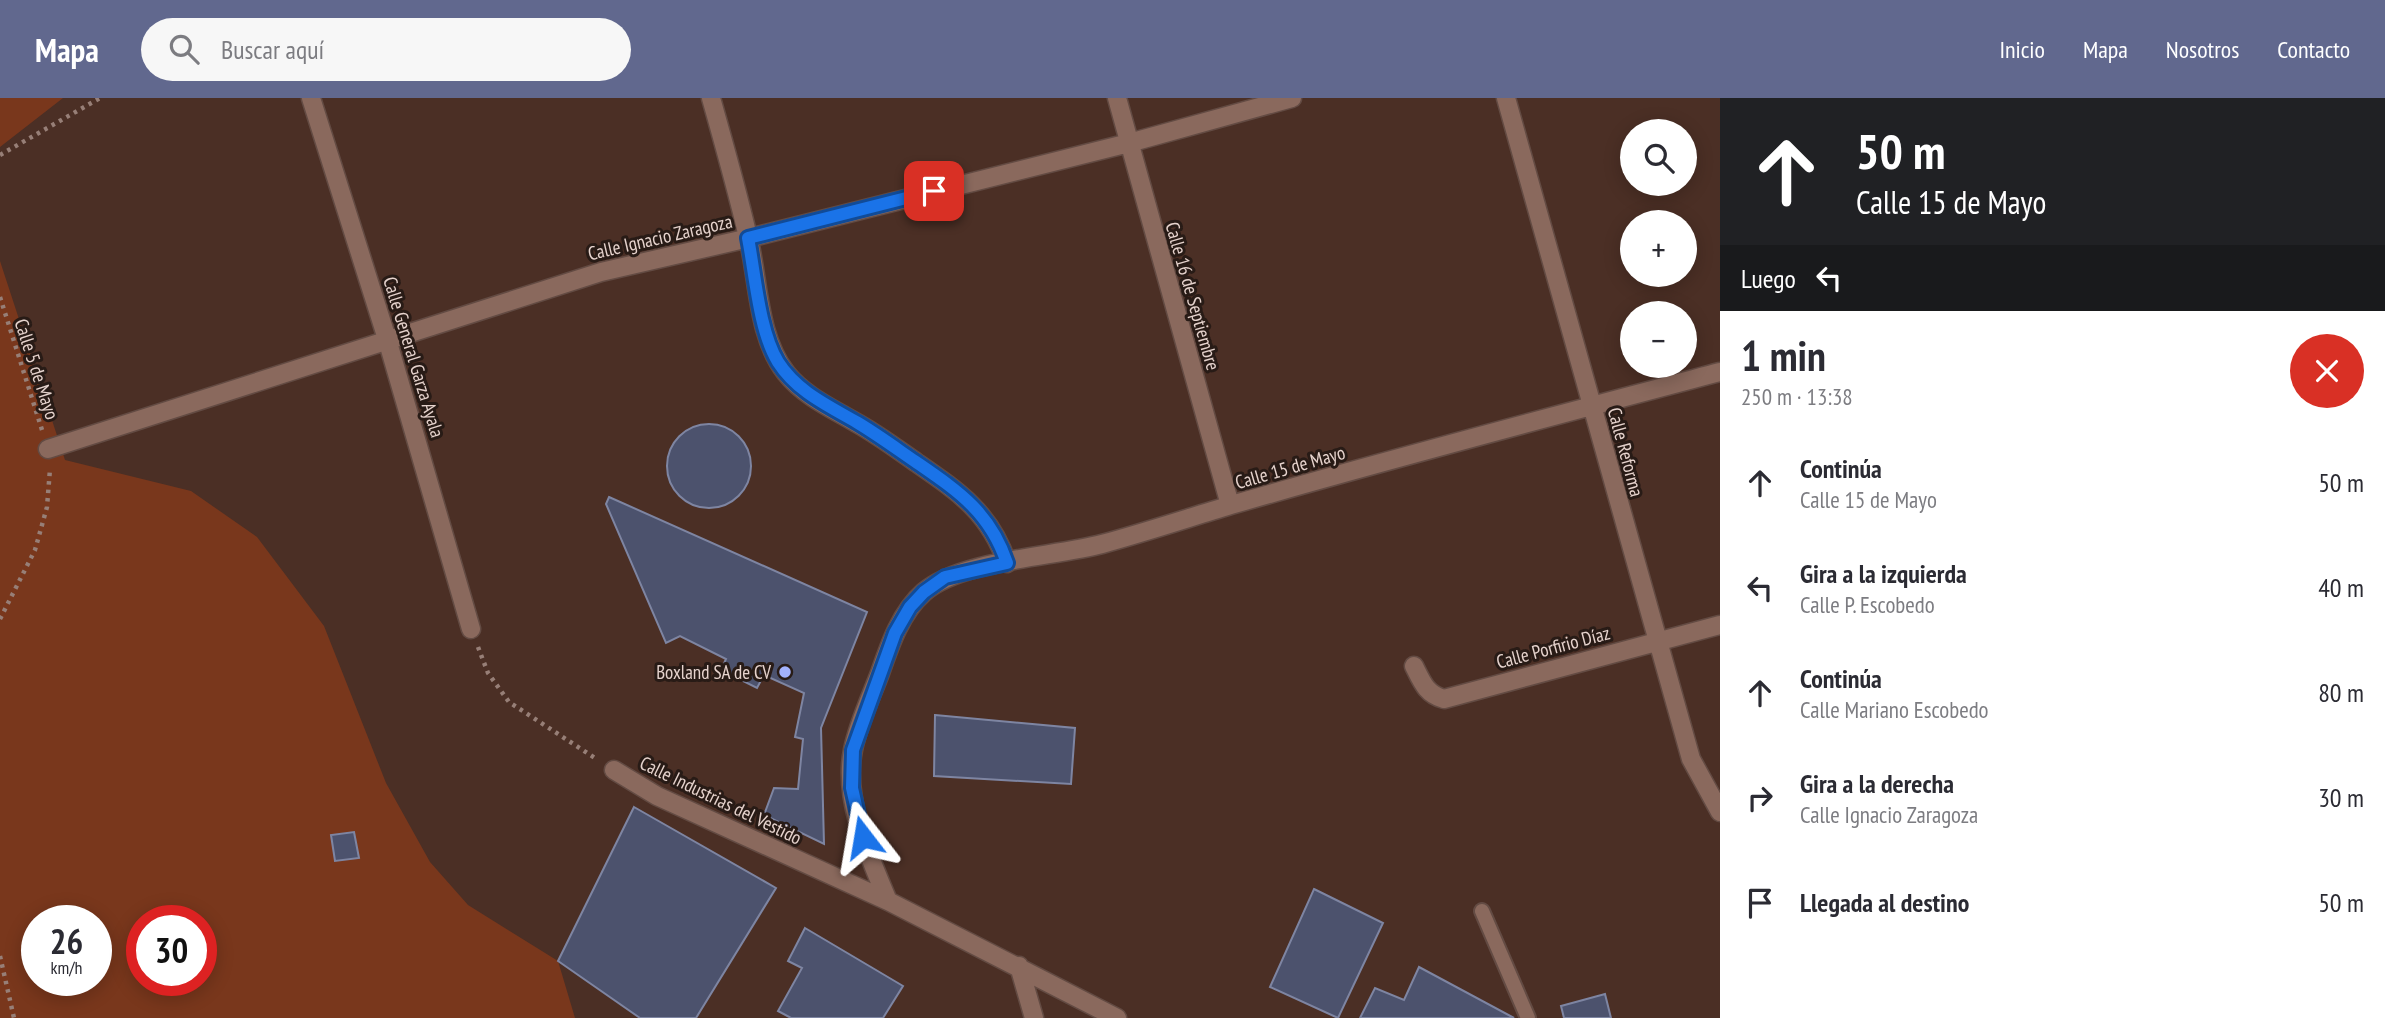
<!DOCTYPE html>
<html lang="es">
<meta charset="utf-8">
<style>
body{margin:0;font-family:"PT Sans Narrow",sans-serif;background:#f7f7f7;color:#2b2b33;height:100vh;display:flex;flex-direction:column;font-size:26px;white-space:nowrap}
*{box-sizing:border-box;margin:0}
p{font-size:23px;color:#7c7c81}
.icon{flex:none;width:38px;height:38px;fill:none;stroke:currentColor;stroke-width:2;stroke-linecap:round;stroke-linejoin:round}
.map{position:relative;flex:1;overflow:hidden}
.sheet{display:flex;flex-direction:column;background:#fff;width:665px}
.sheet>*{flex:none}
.guide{background:#202124;color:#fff;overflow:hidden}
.buttons{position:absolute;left:1620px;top:21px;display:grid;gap:14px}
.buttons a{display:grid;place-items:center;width:77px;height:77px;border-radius:50%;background:#fff;box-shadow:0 4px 18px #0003;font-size:35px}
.speed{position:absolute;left:21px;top:807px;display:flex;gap:14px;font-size:35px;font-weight:700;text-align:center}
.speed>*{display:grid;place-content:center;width:91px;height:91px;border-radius:50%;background:#fff;box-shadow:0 4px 18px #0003;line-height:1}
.speed small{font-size:18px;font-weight:400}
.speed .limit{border:10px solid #d22;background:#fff;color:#111}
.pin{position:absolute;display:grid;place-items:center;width:60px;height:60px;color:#fff;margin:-30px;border-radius:14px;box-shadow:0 4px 10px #0006}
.me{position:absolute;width:77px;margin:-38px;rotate:346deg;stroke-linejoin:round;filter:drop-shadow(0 0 5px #0008)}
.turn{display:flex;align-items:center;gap:24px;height:147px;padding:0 21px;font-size:32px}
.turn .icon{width:91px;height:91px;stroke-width:2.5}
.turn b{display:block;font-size:49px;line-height:60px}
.then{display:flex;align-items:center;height:66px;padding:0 21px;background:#0003;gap:14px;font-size:26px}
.round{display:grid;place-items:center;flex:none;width:74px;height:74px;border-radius:37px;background:#f7f7f7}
.headline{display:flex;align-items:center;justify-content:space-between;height:119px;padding:0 21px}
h1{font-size:42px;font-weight:700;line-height:52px}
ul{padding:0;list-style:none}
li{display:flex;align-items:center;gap:21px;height:105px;padding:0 21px}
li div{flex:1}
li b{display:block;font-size:26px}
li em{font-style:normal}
header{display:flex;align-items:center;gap:42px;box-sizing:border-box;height:98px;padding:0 35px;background:#61688e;color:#fff}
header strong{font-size:33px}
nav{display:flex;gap:38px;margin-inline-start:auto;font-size:24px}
.search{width:490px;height:63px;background:#f7f7f7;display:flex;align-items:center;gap:18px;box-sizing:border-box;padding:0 24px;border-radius:38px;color:#7c7c81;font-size:26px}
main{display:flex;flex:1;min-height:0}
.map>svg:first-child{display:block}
</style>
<header>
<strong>Mapa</strong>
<div class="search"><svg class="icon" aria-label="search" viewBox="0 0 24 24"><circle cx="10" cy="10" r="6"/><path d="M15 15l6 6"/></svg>Buscar aquí</div>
<nav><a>Inicio</a><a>Mapa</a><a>Nosotros</a><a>Contacto</a></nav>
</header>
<main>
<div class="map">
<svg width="1720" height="920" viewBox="0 0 1720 920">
<rect width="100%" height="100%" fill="#4b2f25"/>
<path fill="#79371c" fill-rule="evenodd" d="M0 0H63L0 49Z
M0 163 65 362 191 393 257 439 324 528 386 685 430 764 468 807 558 863 575 920H0ZM37 822H96V882H37ZM142 822H201V882H142Z"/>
<path fill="#4c526d" stroke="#7e85a2" stroke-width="2" d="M667 368a42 42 0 1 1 84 0a42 42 0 1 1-84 0Z
M609 399 867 514 821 630 824 746 764 717 774 690 798 691 803 641 795 639 804 595 764 577 757 590 721 572 726 561 680 538 666 545 606 406Z
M935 617 1075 630 1071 686 934 678Z
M634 709 776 790 696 920H640L558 863Z
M354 734 359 760 335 763 331 737Z
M1314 791 1383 825 1338 920 1270 889Z
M805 830 903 888 883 920H791L778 913 802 870 788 863Z
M1419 869 1514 920H1360L1375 890 1404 902Z
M1605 896 1611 920H1564L1561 908Z"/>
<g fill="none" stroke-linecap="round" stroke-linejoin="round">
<defs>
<path id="service" d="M1482 813 1528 920"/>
<path id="minor" d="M311 0 387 241 471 531
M711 0C724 46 737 92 748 139 759 183 757 238 786 275 803 297 831 310 855 324 877 336 897 351 917 365 959 394 990 415 1007 465
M1117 0 1230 407
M1506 0 1691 661 1720 714
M48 351 601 174 749 140 1129 45 1292 0
M1414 568C1422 584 1426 596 1444 601L1720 527
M614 672 657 698 888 803 1117 920
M888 803C869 757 843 703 853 652 858 626 871 599 880 575 890 546 901 514 924 494 961 462 1053 459 1102 446 1146 434 1188 420 1231 407 1393 360 1557 317 1720 274
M1019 868 1034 920"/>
</defs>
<use href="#service" stroke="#634b43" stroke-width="18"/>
<use href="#minor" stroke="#634b43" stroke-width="21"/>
<path stroke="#977f77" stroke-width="4.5" stroke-dasharray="3.5 5" stroke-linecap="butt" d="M0 57 100 0
M0 199 42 332
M0 521 35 452 47 409 50 371
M478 549 488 575 509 604 598 662
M0 858 14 920"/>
<use href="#service" stroke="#8a695d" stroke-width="14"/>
<use href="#minor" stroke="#8a695d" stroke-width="18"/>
</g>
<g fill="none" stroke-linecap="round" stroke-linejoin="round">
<defs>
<path id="route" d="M863 739 852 690 853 652 895 535 910 509 924 494 945 479 1007 465C990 414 958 393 916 364 897 351 878 337 858 325 829 308 797 294 778 264 759 233 755 176 748 140L934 93"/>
</defs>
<use href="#route" stroke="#114b97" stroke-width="18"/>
<use href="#route" stroke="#1a73e8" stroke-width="12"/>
</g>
<circle fill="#a3b2fd" stroke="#281b16" stroke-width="2.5" cx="785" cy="574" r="7"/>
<g text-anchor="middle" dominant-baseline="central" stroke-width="6" stroke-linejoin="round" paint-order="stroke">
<g font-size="19" fill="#e6d3cd" stroke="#281b16">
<text transform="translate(660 139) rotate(-13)">Calle Ignacio Zaragoza</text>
<text transform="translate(1193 198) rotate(74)">Calle 16 de Septiembre</text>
<text transform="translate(414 259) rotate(73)">Calle General Garza Ayala</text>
<text transform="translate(37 271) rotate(72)">Calle 5 de Mayo</text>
<text transform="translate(1626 354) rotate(75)">Calle Reforma</text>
<text transform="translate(1290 369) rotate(-16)">Calle 15 de Mayo</text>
<text transform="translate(1553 549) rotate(-15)">Calle Porfirio Díaz</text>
<text transform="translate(721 702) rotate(26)">Calle Industrias del Vestido</text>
</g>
<g font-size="19" fill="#e6d3cd" stroke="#281b16" text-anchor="end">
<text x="771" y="574">Boxland SA de CV</text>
</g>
</g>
</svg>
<div class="buttons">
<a><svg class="icon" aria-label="search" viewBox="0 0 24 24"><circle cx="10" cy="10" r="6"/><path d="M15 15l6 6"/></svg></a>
<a>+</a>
<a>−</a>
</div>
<div class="speed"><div>26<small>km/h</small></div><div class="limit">30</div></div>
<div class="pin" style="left:934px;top:93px;background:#d93025"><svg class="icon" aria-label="arrive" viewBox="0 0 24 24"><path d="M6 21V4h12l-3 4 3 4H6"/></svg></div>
<svg class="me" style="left:863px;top:739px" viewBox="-20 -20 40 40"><path d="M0-17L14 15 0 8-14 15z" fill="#1a73e8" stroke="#fff" stroke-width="4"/></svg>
</div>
<section class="sheet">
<div class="guide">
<div class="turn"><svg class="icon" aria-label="ahead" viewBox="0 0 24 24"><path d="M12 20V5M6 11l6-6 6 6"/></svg><div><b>50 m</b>Calle 15 de Mayo</div></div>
<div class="then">Luego<svg class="icon" aria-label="left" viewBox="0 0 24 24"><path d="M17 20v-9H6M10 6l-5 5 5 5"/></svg></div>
</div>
<div class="headline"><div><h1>1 min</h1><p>250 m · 13:38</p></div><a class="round" style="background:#d93025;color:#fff"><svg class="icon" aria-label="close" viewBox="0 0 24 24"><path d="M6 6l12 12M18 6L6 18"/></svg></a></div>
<ul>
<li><svg class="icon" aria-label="ahead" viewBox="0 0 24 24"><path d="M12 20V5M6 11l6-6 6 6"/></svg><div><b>Continúa</b><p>Calle 15 de Mayo</p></div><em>50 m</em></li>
<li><svg class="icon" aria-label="left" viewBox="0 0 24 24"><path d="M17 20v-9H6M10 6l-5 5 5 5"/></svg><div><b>Gira a la izquierda</b><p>Calle P. Escobedo</p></div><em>40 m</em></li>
<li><svg class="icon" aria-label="ahead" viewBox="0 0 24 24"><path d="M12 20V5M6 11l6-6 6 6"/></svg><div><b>Continúa</b><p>Calle Mariano Escobedo</p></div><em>80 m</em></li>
<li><svg class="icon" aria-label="right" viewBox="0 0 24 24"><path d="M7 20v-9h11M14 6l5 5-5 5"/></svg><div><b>Gira a la derecha</b><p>Calle Ignacio Zaragoza</p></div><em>30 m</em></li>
<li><svg class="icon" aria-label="arrive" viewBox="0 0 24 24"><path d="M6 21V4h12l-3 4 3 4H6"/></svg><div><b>Llegada al destino</b></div><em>50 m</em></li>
</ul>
</section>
</main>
